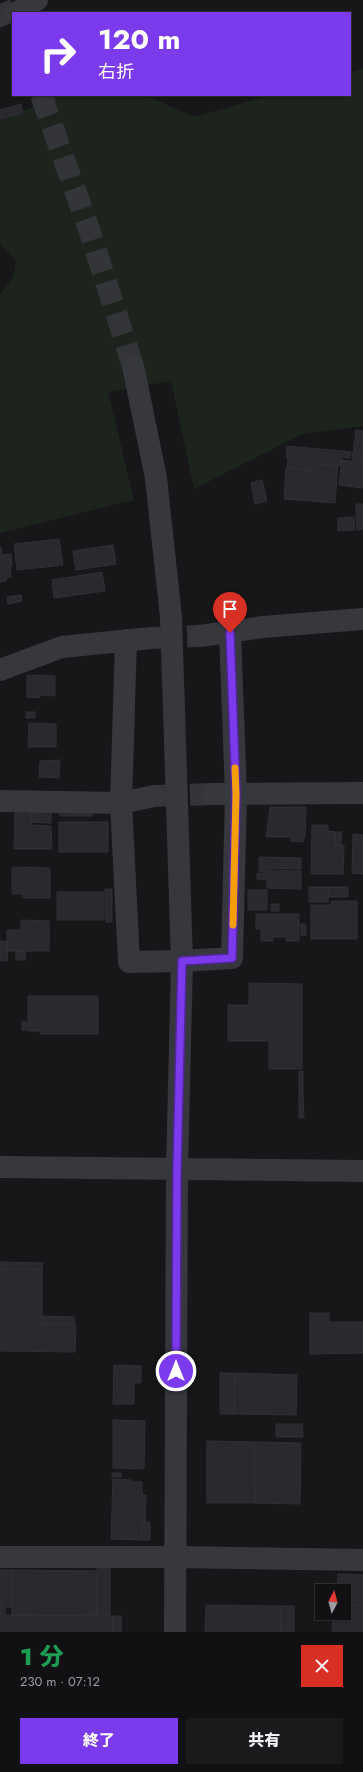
<!DOCTYPE html>
<html lang="ja">
<meta charset="utf-8">
<style>
body{margin:0;font-family:Jost,"Noto Sans JP",sans-serif;background:#1a1a1c;color:#f1f3f6;height:100vh;display:flex;flex-direction:column;font-size:15px;white-space:nowrap}
*{box-sizing:border-box;margin:0}
p{font-size:13px;color:#9c9da0}
.icon{flex:none;width:22px;height:22px;fill:none;stroke:currentColor;stroke-width:2;stroke-linecap:round;stroke-linejoin:round}
.map{position:relative;height:1632px;overflow:hidden}
.panel{display:flex;flex-direction:column;background:#111113;flex:1}
.panel>*{flex:none}
.banner{position:absolute;left:12px;top:12px;width:339px;height:84px;border-radius:0px;box-shadow:0 1px 3px #0004,0 0 0 1px #303133;background:#7c3aed;color:#fff;overflow:hidden}
.needle{width:26px;rotate:6deg}
.buttons{position:absolute;left:315px;top:1584px;display:grid;gap:8px}
.buttons a{display:grid;place-items:center;width:36px;height:36px;border-radius:0px;background:#111113;box-shadow:0 1px 3px #0004,0 0 0 1px #303133;font-size:20px}
.pin{position:absolute;display:grid;place-items:center;width:34px;height:34px;color:#fff;margin:-41px -17px;border-radius:50% 50% 50% 0;rotate:-45deg;box-shadow:0 0 4px #0007}
.pin .icon{rotate:45deg}
.me{position:absolute;width:44px;margin:-22px;rotate:0deg;stroke-linejoin:round;filter:drop-shadow(0 0 3px #0008)}
.turn{display:flex;align-items:center;gap:14px;height:84px;padding:0 20px;font-size:18px}
.turn .icon{width:52px;height:52px;stroke-width:2.5}
.turn b{display:block;font-size:28px;line-height:34px}
.round{display:grid;place-items:center;flex:none;width:42px;height:42px;border-radius:0px;background:#1a1a1c}
.head{display:flex;align-items:center;justify-content:space-between;height:68px;padding:0 20px}
h1{font-size:24px;font-weight:800;line-height:30px;color:#1e9e55}
.primary-button{display:flex;gap:8px;margin-top:auto;padding:8px 20px}
.primary-button a{flex:1;height:46px;border-radius:0px;background:#7c3aed;color:#fff;font-size:16px;font-weight:800;line-height:46px;text-align:center}
.primary-button a+a{background:#1a1a1c;color:#f1f3f6}
.map>svg:first-child{display:block}
</style>
<div class="map">
<svg width="363" height="1632" viewBox="0 0 363 1632">
<rect width="100%" height="100%" fill="#171719"/>
<path fill="#1c241d" d="M363 69V426L302 434 194 489 171 381 108 392 134 500 0 533V295L13 278 16 261 0 243V120L64 95H144L195 117 271 95H350V72Z"/>
<path fill="#2a292d" stroke="#303035" d="M42 95H53L56 101 46 105Z
M42 95 46 104 35 108 32 98Z
M21 104 23 113 0 119V110Z
M356 430 363 431V462L352 460Z
M287 446 351 452 350 458 342 457 341 466 313 463 312 470 287 468 288 458 286 457Z
M342 460 363 463V488L339 485Z
M314 464 338 466 335 503 284 499 286 468 313 471Z
M262 480 267 501 255 504 251 483Z
M356 504H363V510L356 511Z
M363 510V529L357 530 356 511Z
M354 517 355 530 338 531V518Z
M59 539 63 565 17 570 14 544Z
M113 545 116 564 76 570 73 551Z
M0 547H1L2 555 11 554 12 566 10 567 11 577H7L6 581 0 582Z
M102 572 105 591 54 598 52 580Z
M21 595 22 601 8 604 7 597Z
M27 675 55 676V696L40 695V698L27 697Z
M26 712H35V718H26Z
M29 723 56 724V747H28Z
M60 760 59 778 39 777 40 761Z
M30 805H51V823L32 822V815L30 816Z
M30 807 32 825 51 826 52 849H14L15 808Z
M270 807H306L305 838H303V842L291 841V837H266Z
M60 808H92V816H60Z
M59 822H108V852H59Z
M312 825H328V831L335 832V845H344L343 874H311Z
M335 832H342L341 845H335Z
M353 834 363 835V874L352 873Z
M259 857 301 858V869L266 868V872L259 871Z
M12 867 50 868V898H23V894H12Z
M267 870 301 871V889L267 888Z
M257 873H266V880L257 879Z
M309 887H329L328 902H309Z
M329 887H348V897H329Z
M105 889H112V922H106Z
M248 890H267V910H248Z
M57 892H104V920H57Z
M331 901H357V939H311V905H331Z
M271 904H279V911H271Z
M256 914H299V941H286V937H273V941H261V929H256Z
M21 920 49 921V951H7V930H21Z
M301 924H306V935H301Z
M0 941 8 942 7 961H0Z
M16 951H25V960H16Z
M249 983 302 984V1069H269V1041H228V1005H249Z
M28 996H98V1034H40V1031H28Z
M22 1021 27 1022V1030H22Z
M299 1071H303V1094H299Z
M303 1094 304 1118H299V1095Z
M0 1262 43 1263 42 1270 0 1269Z
M0 1269 42 1270V1324H76L75 1352 0 1351Z
M310 1313H329V1322H363V1353L310 1354Z
M42 1316 74 1317V1324H42Z
M114 1365 141 1366V1383H134V1404H113Z
M220 1373H235L234 1414H220Z
M235 1373 297 1375 296 1415 234 1414Z
M113 1420 145 1421 144 1469 113 1468Z
M276 1424H302L303 1437H276Z
M207 1441 254 1442 255 1503H207Z
M254 1442 301 1443 300 1504 255 1503Z
M112 1473H121V1477H112Z
M113 1479 131 1480V1482H142V1495H146L145 1523H142L141 1540 111 1539Z
M145 1522H150V1540H141L142 1523H145Z
M97 1568H110V1616H96Z
M0 1570H12V1607H0Z
M12 1570 97 1571 96 1616 12 1615Z
M338 1574 363 1575V1605L344 1604V1591H337Z
M206 1605 281 1606V1632H205Z
M344 1605 363 1606V1632H332L333 1613H344Z
M281 1606H294V1632H281Z
M0 1608H5V1615L113 1616V1632H0Z
M113 1616H121V1632H113Z"/>
<g fill="none" stroke-linecap="round" stroke-linejoin="round">
<path stroke="#343539" stroke-width="22" stroke-dasharray="22 11" stroke-linecap="butt" d="M0 4 13 33
M41 95 89 229 133 366
M154 638 200 636
M157 796 212 794"/>
<path stroke="#37383e" stroke-width="22" d="M16 13 37 0
M133 366 156 478 171 617 182 961 177 1169 175 1632
M200 636 263 627 363 619
M126 640 121 803 129 962 182 961 232 958 236 794 230 633
M0 670 62 647 151 638
M212 794 363 793
M0 801 121 803 154 796
M0 1167 363 1171
M0 1557H176L363 1560"/>
</g>
<g fill="none" stroke-linecap="round" stroke-linejoin="round">
<defs>
<path id="route" d="M176 1371 177 1170 182 961 232 958 236 794 230 633"/>
</defs>
<use href="#route" stroke="#51269a" stroke-width="10"/>
<use href="#route" stroke="#7c3aed" stroke-width="7"/>
<path stroke="#f59e0b" stroke-width="7" d="M233 925 236 794 235 768"/>
</g>
</svg>
<div class="buttons">
<a><svg class="needle" viewBox="-14 -14 28 28"><path d="M0-13l5 13h-10z" fill="#e53935"/><path d="M0 13l5-13h-10z" fill="#9c9da0"/></svg></a>
</div>
<div class="pin" style="left:230px;top:633px;background:#d93025"><svg class="icon" aria-label="arrive" viewBox="0 0 24 24"><path d="M6 21V4h12l-3 4 3 4H6"/></svg></div>
<svg class="me" style="left:176px;top:1371px" viewBox="-20 -20 40 40"><circle r="17" fill="#7c3aed" stroke="#fff" stroke-width="3"/><path d="M0-11L8 9 0 5-8 9z" fill="#fff"/></svg>
<div class="banner">
<div class="turn"><svg class="icon" aria-label="right" viewBox="0 0 24 24"><path d="M7 20v-9h11M14 6l5 5-5 5"/></svg><div><b>120 m</b>右折</div></div>
</div>
</div>
<section class="panel">
<div class="head"><div><h1>1 分</h1><p>230 m · 07:12</p></div><a class="round" style="background:#d93025;color:#fff"><svg class="icon" aria-label="close" viewBox="0 0 24 24"><path d="M6 6l12 12M18 6L6 18"/></svg></a></div>
<div class="primary-button"><a>終了</a><a>共有</a></div>
</section>
